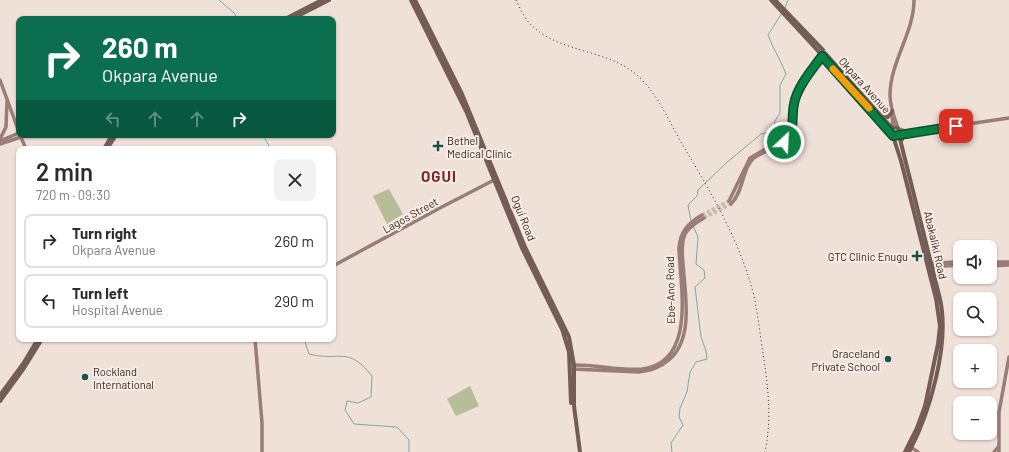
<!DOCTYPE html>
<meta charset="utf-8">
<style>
body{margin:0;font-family:Barlow,sans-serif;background:#f2f2f3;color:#2b2b33;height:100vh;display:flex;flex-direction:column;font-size:15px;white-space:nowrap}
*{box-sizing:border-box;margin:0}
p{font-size:13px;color:#7c7c81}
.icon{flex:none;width:22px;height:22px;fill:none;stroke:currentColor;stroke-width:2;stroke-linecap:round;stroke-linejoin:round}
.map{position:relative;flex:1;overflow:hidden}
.sheet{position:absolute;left:16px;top:146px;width:320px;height:196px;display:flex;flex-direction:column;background:#fff;border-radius:8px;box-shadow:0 1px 3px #0004}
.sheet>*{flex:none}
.top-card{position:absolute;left:16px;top:16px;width:320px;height:122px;border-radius:8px;box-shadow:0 1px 3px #0004;background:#0b6e4f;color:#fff;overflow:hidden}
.buttons{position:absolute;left:953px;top:240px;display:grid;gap:8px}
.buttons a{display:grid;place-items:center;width:44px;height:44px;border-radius:8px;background:#fff;box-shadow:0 1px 3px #0004;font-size:20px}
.pin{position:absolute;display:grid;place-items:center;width:34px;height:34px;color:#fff;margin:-17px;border-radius:8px;box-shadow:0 2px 6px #0006}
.me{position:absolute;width:44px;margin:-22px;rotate:25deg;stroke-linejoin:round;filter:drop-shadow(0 0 3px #0008)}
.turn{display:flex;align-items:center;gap:14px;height:84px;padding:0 20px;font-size:18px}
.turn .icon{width:52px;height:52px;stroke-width:2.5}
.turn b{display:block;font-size:28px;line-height:34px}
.lanes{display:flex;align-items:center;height:38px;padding:0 20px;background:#0003;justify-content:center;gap:20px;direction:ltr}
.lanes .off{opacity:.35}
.round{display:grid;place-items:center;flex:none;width:42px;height:42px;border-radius:8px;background:#f2f2f3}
.overview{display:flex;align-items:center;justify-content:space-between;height:68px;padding:0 20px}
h1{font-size:24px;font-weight:600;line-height:30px}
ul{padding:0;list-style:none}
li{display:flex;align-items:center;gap:12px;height:54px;margin:0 8px 6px;padding:0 12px;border:2px solid #e1e1e2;border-radius:8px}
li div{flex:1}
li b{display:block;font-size:15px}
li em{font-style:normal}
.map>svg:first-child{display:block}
</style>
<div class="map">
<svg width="1009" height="452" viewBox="0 0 1009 452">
<rect width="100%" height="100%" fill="#efe0d8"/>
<path fill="#b8bd99" d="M389 189 403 214 387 224 373 196Z
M470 386 479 406 456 416 447 399Z"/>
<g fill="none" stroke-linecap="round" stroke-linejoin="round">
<path stroke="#79aaa3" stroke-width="1" d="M219 0 234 13 238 19
M785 8 788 0
M263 135 271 149
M691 221 688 205 697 196 698 190 725 164 761 134 773 131 775 121 780 113V85L786 74C781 60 773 49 768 35L782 13
M304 339 309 354C341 362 347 345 372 376L371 397 358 403 347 401 345 410 354 424 397 427 409 440V452
M672 452 671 443 683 425 679 417 680 408 687 392 690 372 696 362 707 359 706 351 701 337 695 287 705 278 704 270 696 264 698 237 693 226"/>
<path stroke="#c9bbb4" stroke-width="3.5" stroke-dasharray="3.5 2" stroke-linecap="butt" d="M702 215 729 201
M704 218 731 204"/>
<path stroke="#997d77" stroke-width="3.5" d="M0 80 19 132
M892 114 893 128
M898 128C894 117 890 107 890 95 890 62 914 33 914 0
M899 129 908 132
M899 134 1009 118
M20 135 26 149
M0 139 6 127 7 101
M0 141 19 133
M0 144 21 137
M729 201 750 158 779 141 788 133 792 99 804 76 819 55
M731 204C744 191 742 168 754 158 765 149 784 148 790 135 795 125 792 114 794 104 797 87 812 70 822 56
M990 262H1009
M929 263 960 262
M333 266 438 209 496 179
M990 266 1009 265
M929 267 960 265
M255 339 262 423V452
M572 365C595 364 619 371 642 369 697 362 680 286 679 248 680 232 688 223 702 215
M572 369 639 372C651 371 661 367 670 359 694 337 685 294 683 264 682 254 681 243 685 234 689 227 697 222 704 218
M909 446 918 452
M994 452 999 446
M999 452V412L1009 357"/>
<path stroke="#745c57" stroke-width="4" d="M411 0 466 111 522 248 562 329 569 352 571 403
M415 0 462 94 525 247 569 337 574 365V406L580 452
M771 0 819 52
M775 0 823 50
M285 19 322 0
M292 19 329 0
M825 53 892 128
M823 56 890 132
M882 117H888L892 111
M890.5 132a4.5 4.5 0 1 1 9 0a4.5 4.5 0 1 1-9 0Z
M899 135 940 299C950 343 930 413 909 452
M893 136 901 161 936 299 940 326 938 344 925 406 917 428 905 452
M901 141 905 133
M104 149 112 135
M107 149 116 135
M0 395 23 364 38 339
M0 401 24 368 42 339"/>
<path stroke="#322726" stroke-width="1" stroke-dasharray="1 3" stroke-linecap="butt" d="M516 0C519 6 522 13 526 19 553 54 606 47 638 76 657 93 669 121 682 144 711 192 740 241 754 296 758 315 760 334 763 353 768 387 772 418 765 452"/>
</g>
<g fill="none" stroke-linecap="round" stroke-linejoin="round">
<defs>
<path id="route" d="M784 142C796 132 791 117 794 104 797 87 812 70 822 56L893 136 956 126"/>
</defs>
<use href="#route" stroke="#07532c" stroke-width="10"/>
<use href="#route" stroke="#0b8043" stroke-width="7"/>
<path stroke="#f59e0b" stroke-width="7" d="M833 69 869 108"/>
</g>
<g fill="#1e514b" stroke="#f7ebe4" stroke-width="1.5">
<path d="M436 140h4v4h4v4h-4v4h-4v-4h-4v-4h4z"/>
<path d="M915 250h4v4h4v4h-4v4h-4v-4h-4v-4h4z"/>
<circle cx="888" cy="359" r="4"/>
<circle cx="85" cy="377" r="4"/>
</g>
<g text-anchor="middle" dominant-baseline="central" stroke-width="4" stroke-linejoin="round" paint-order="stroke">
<g font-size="11" fill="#322726" stroke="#f7ebe4">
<text transform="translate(865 85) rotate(48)">Okpara Avenue</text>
<text transform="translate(410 215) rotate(-29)">Lagos Street</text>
<text transform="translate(524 218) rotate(68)">Ogui Road</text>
<text transform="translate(936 245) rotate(77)">Abakaliki Road</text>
<text transform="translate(670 290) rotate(-91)">Ebe-Ano Road</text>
</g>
<g font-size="11" fill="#322726" stroke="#f7ebe4" text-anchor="start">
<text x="447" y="140">Bethel<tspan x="447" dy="13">Medical Clinic</tspan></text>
<text x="908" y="256" text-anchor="end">GTC Clinic Enugu</text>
<text x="880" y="353" text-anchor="end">Graceland<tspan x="880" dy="13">Private School</tspan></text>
<text x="93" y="371">Rockland<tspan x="93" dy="13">International</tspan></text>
</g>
<g font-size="15" font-weight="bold" letter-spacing="1" fill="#7c2824" stroke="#f7ebe4">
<text x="439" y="176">OGUI</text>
</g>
</g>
</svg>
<div class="buttons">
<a><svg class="icon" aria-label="sound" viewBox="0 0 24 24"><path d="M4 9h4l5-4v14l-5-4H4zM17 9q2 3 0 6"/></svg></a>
<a><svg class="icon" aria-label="search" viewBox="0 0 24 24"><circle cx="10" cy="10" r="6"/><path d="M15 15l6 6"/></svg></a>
<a>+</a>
<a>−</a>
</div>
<div class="pin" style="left:956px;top:126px;background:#d93025"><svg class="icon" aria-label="arrive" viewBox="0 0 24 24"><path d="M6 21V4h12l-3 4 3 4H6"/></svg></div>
<svg class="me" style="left:784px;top:142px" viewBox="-20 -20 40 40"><circle r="17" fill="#0b8043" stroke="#fff" stroke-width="3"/><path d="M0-11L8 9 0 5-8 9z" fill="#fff"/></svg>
<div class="top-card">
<div class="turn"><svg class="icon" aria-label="right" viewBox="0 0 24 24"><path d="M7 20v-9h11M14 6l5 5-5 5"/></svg><div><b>260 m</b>Okpara Avenue</div></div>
<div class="lanes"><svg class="icon off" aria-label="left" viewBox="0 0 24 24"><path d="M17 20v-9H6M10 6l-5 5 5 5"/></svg><svg class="icon off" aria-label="ahead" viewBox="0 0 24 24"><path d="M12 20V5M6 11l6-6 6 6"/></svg><svg class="icon off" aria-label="ahead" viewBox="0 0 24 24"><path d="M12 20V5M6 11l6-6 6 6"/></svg><svg class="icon" aria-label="right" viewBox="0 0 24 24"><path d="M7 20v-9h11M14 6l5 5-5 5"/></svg></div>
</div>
<section class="sheet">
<div class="overview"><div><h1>2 min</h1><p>720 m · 09:30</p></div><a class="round"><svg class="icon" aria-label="close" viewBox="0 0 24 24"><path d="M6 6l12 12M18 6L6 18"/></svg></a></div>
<ul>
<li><svg class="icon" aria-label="right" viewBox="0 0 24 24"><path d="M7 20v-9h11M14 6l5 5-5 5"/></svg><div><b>Turn right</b><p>Okpara Avenue</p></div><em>260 m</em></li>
<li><svg class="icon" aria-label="left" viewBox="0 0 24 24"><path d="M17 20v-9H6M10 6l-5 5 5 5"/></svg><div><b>Turn left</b><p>Hospital Avenue</p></div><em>290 m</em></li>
</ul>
</section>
</div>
